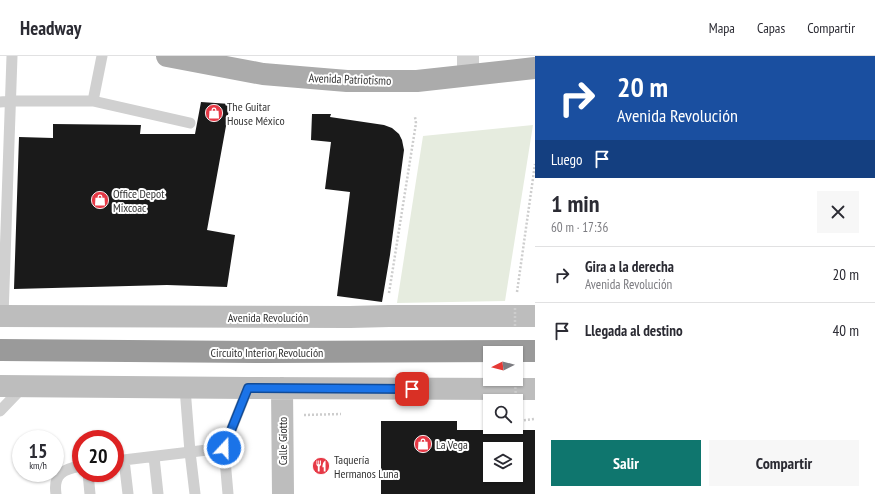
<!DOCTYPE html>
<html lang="es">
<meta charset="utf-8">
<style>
body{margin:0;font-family:"PT Sans Narrow",sans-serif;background:#f7f7f7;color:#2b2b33;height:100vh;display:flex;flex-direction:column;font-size:15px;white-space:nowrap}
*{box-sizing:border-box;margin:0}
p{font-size:13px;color:#7c7c81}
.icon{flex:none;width:22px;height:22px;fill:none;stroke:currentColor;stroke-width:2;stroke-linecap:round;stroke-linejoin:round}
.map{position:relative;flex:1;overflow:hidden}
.side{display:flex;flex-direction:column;background:#fff;width:340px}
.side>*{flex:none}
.top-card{background:#1a4fa0;color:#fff;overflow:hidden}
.needle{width:26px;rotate:264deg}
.fabs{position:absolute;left:483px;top:290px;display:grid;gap:8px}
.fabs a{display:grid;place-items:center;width:40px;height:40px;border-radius:0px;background:#fff;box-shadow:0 1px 3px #0004;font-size:20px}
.speed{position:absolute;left:12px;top:374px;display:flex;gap:8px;font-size:20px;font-weight:700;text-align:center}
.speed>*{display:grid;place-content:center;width:52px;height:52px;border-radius:50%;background:#fff;box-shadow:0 1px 3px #0004;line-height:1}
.speed small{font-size:10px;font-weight:400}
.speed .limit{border:6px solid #d22;background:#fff;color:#111}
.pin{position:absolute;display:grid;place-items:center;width:34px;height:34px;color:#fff;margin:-17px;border-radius:8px;box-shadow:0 2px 6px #0006}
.me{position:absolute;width:44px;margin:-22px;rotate:21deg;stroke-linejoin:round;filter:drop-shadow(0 0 3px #0008)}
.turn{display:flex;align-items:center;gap:14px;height:84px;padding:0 16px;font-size:18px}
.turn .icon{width:52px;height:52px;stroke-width:2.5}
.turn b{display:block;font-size:28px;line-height:34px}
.then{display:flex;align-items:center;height:38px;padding:0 16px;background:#0003;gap:8px;font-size:15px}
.round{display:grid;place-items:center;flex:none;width:42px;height:42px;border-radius:0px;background:#f7f7f7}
.overview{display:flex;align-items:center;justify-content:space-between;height:68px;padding:0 16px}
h1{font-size:24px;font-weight:700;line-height:30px}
.action{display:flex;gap:8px;margin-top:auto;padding:8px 16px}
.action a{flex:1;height:46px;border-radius:0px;background:#0f766e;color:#fff;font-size:16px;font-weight:700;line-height:46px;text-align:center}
.action a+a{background:#f7f7f7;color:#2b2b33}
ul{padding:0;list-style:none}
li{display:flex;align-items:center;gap:12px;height:56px;padding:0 16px;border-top:1px solid #e1e1e2}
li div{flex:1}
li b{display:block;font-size:15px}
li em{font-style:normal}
header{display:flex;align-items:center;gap:24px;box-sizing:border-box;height:56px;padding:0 20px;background:#fff;border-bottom:1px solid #e1e1e2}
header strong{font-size:19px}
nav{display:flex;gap:22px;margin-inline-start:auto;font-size:14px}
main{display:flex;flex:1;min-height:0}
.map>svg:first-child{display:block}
</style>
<header>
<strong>Headway</strong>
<nav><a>Mapa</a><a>Capas</a><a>Compartir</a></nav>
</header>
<main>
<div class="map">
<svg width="535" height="438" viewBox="0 0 535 438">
<rect width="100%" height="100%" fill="#fff"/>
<path fill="#e6ecdf" d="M533 69 505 245 397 247 423 80Z"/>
<path fill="#1a1a1a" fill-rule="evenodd" d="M201 46 230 48 207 174 235 179 227 231 167 229 14 233 19 81 53 82V68L141 69 140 78H195Z
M312 58H331L330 61 384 69 392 72 399 78 402 84 404 94 390 199 382 246 337 240 350 136 325 133 331 86 311 84Z
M381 365H457V374H535V438H381ZM490 393H516V419H490Z"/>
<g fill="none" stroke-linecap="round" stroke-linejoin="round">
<path stroke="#cdcdcd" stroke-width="2.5" stroke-dasharray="2 2" stroke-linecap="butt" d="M517 236 535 108
M389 237 416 67 415 61
M304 359 341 358
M516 365 535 363"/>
<path stroke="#d0d0d0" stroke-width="11" d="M93 45 102 0
M0 46 11 45H93L190 67
M3 260 12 0
M185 332 190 396 195 438
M0 355 23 331
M154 401 158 438
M124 404 128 438
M115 405 224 392
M88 417 90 438
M56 438C53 418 63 413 81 410
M228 438 224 392 248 332"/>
<path stroke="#d0d0d0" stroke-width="22" d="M468 0V19"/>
<path stroke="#bdbdbd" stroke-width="22" d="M0 260 350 261 389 260H535
M0 330 248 332 535 333
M282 332 283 438"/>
<path stroke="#ababab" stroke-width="22" d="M167 0 263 18 347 25H417L535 12"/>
<path stroke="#cdcdcd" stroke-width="2.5" stroke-dasharray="2 2" stroke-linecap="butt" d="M515 252V272
M515 323 516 345"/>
<path stroke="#9a9a9a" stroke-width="22" d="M0 294 264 296 535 295"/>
</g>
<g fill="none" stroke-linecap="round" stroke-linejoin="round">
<defs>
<path id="route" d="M224 392 248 332 412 333"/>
</defs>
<use href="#route" stroke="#114b97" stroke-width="10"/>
<use href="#route" stroke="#1a73e8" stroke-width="7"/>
</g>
<defs>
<symbol id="shop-disc" viewBox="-11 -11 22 22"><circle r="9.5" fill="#e63946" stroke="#fff"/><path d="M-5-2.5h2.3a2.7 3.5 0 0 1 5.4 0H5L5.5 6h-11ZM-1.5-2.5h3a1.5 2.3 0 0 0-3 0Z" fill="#fff"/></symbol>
<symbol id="restaurant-disc" viewBox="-11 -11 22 22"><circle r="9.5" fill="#e63946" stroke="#fff"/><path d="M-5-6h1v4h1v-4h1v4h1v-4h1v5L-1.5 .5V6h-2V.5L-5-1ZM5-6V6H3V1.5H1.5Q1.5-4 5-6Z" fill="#fff"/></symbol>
</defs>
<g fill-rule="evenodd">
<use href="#shop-disc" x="204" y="47" width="20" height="20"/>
<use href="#shop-disc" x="90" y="134" width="20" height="20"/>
<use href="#shop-disc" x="413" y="378" width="20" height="20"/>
<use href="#restaurant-disc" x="311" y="400" width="20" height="20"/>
</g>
<g text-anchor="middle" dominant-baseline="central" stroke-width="4" stroke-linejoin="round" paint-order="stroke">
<g font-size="12" fill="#333" stroke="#fff">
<text transform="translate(350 23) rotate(2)">Avenida Patriotismo</text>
<text x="268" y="261">Avenida Revolución</text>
<text x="267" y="296">Circuito Interior Revolución</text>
<text transform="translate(282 385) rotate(-90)">Calle Giotto</text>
</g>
<g font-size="12" fill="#333" stroke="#fff" text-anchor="start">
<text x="227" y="50">The Guitar<tspan x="227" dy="14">House México</tspan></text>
<text x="113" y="137">Office Depot<tspan x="113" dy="14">Mixcoac</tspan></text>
<text x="436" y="388">La Vega</text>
<text x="334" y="403">Taquería<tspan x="334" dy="14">Hermanos Luna</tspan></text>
</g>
</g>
</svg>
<div class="fabs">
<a><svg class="needle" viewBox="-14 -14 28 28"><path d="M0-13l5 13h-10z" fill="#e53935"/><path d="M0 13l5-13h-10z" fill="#7c7c81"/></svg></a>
<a><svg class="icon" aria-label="search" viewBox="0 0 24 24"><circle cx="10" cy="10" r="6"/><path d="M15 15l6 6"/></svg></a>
<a><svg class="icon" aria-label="layers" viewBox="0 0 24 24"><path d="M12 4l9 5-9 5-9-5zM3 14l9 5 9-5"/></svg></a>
</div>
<div class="speed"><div>15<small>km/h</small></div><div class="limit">20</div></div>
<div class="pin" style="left:412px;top:333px;background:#d93025"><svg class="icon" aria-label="arrive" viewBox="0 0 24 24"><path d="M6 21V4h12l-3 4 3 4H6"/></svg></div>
<svg class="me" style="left:224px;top:392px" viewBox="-20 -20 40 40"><circle r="17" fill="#1a73e8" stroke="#fff" stroke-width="3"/><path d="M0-11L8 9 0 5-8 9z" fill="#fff"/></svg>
</div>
<section class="side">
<div class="top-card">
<div class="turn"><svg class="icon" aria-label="right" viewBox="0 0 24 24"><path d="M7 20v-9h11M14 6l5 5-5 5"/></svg><div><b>20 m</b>Avenida Revolución</div></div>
<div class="then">Luego<svg class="icon" aria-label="arrive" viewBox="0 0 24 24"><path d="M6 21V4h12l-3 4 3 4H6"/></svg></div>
</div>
<div class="overview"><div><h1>1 min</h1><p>60 m · 17:36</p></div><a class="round"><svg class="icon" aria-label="close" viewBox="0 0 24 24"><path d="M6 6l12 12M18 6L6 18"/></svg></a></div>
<ul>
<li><svg class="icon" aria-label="right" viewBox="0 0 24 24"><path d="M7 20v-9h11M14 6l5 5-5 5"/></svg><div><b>Gira a la derecha</b><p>Avenida Revolución</p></div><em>20 m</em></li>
<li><svg class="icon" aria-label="arrive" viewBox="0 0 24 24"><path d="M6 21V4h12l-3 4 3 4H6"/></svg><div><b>Llegada al destino</b></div><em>40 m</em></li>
</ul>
<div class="action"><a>Salir</a><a>Compartir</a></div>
</section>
</main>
